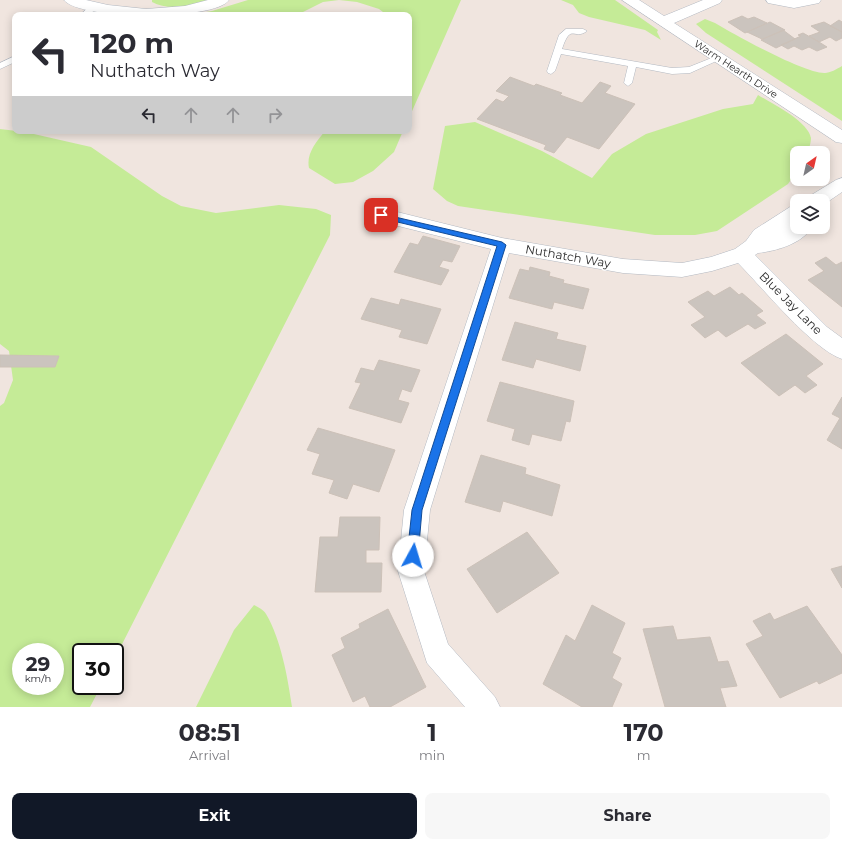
<!DOCTYPE html>
<style>
body{margin:0;font-family:Montserrat,sans-serif;background:#f7f7f7;color:#2b2b33;height:100vh;display:flex;flex-direction:column;font-size:15px;white-space:nowrap}
*{box-sizing:border-box;margin:0}
p{font-size:13px;color:#7c7c81}
.icon{flex:none;width:22px;height:22px;fill:none;stroke:currentColor;stroke-width:2;stroke-linecap:round;stroke-linejoin:round}
.map{position:relative;height:707px;overflow:hidden}
.side{display:flex;flex-direction:column;background:#fff;flex:1}
.side>*{flex:none}
.hud{position:absolute;left:12px;top:12px;width:400px;height:122px;border-radius:8px;box-shadow:0 2px 10px #0003;background:#fff;color:#2b2b33;overflow:hidden}
.needle{width:26px;rotate:34deg}
.controls{position:absolute;left:790px;top:146px;display:grid;gap:8px}
.controls a{display:grid;place-items:center;width:40px;height:40px;border-radius:8px;background:#fff;box-shadow:0 2px 10px #0003;font-size:20px}
.speed{position:absolute;left:12px;top:643px;display:flex;gap:8px;font-size:20px;font-weight:700;text-align:center}
.speed>*{display:grid;place-content:center;width:52px;height:52px;border-radius:50%;background:#fff;box-shadow:0 2px 10px #0003;line-height:1}
.speed small{font-size:10px;font-weight:400}
.speed .limit{border:2px solid #111;border-radius:6px;background:#fff;color:#111}
.pin{position:absolute;display:grid;place-items:center;width:34px;height:34px;color:#fff;margin:-17px;border-radius:8px;box-shadow:0 2px 6px #0006}
.me{position:absolute;width:44px;margin:-22px;rotate:6deg;stroke-linejoin:round;filter:drop-shadow(0 0 3px #0008)}
.turn{display:flex;align-items:center;gap:14px;height:84px;padding:0 12px;font-size:18px}
.turn .icon{width:52px;height:52px;stroke-width:2.5}
.turn b{display:block;font-size:28px;line-height:34px}
.lanes{display:flex;align-items:center;height:38px;padding:0 12px;background:#0003;justify-content:center;gap:20px;direction:ltr}
.lanes .off{opacity:.35}
.eta{display:flex;justify-content:space-evenly;align-items:center;height:68px;text-align:center}
.eta b{font-size:24px;font-weight:700;line-height:28px}
.primary-button{display:flex;gap:8px;margin-top:auto;padding:8px 12px}
.primary-button a{flex:1;height:46px;border-radius:8px;background:#111827;color:#fff;font-size:16px;font-weight:700;line-height:46px;text-align:center}
.primary-button a+a{background:#f7f7f7;color:#2b2b33}
.map>svg:first-child{display:block}
</style>
<div class="map">
<svg width="842" height="707" viewBox="0 0 842 707">
<rect width="100%" height="100%" fill="#f0e5df"/>
<path fill="#c5eb97" fill-rule="evenodd" d="M152 0H209C192 6 168 11 152 2Z
M248 0H461L409 118V15H387L379 9 357 2 339 0 323 2 297 15H190L212 11Z
M561 0H615L658 30 657 32 661 40 645 30 589 17 579 13 573 5Z
M705 19 715 23C735 35 805 74 825 73 830 73 837 69 842 66V121L706 33 696 24Z
M758 95C771 103 808 121 811 138 811 142 809 149 808 153H797V171L788 184 717 231 695 235H655L458 206 447 201 433 189 445 126 475 122 542 151 592 178 612 154 646 134 723 109 753 104Z
M0 129 25 132 91 147 162 196 181 206 216 213 279 205 316 209 331 215 330 235 115 658V652H81V686H101L90 707H0V406L4 403 13 380 9 351 0 344ZM21 652H55V686H21Z
M325 131H403L394 152 373 171 353 182 335 184 309 168C306 154 316 142 325 131Z
M254 605C258 607 264 610 266 614 281 639 288 679 292 707H196L234 630Z"/>
<path fill="#cbc4be" stroke="#ccc1b8" d="M742 16 748 19 754 17 767 23 745 33 728 22Z
M839 20 842 22V32L830 26Z
M770 22 785 30 762 39 747 32Z
M824 22 842 32V38L836 41 830 37 819 42 809 36 820 32 811 26Z
M783 30 795 39 776 48 761 40Z
M803 33 819 42 827 47 817 51 809 47 802 50 794 46 788 49 781 45 801 36 798 35Z
M510 77 534 86 536 84 562 93 560 95 582 103 600 82 611 86 605 93 635 104 599 149 567 137 554 153 544 149 546 145 477 119 496 99 503 102 509 96 496 91Z
M423 236 460 246 452 262 443 260 439 267 449 270 441 285 394 272 410 243 418 245Z
M826 257 836 265 842 262V307L808 280 824 271 815 263Z
M530 267 550 272 549 276 564 280 563 283 589 289 583 309 554 302 552 309 509 298 520 269 529 271Z
M730 287 739 295 742 293 763 311 756 315 766 323 755 329 748 324 726 337 718 330 705 338 691 325 705 317 688 302 708 291 714 296Z
M371 298 399 305 401 299 441 309 427 344 399 337 402 330 361 319Z
M515 322 558 333 556 339 586 346 580 371 536 359 533 368 502 360Z
M786 334 823 364 806 376 817 385 805 393 795 385 779 396 741 363Z
M0 355 59 356 55 367H0Z
M379 360 420 370 411 392 402 389 398 400 409 403 401 423 349 408 361 383 355 382 361 368 374 371Z
M500 382 574 401 570 422 566 421 561 441 532 434 529 445 512 440 515 429 487 421Z
M842 397V449L827 440 840 418 832 414Z
M318 428 395 450 379 492 353 484 347 499 329 493 334 480 312 474 320 454 307 450Z
M481 455 526 468 525 474 560 485 552 516 503 501 500 512 465 502Z
M340 517H380L379 550H366V563H382L381 592H315L320 537H338Z
M527 532 559 573 497 613 467 569Z
M842 566V588L831 569Z
M592 605 625 623 612 653 621 658 612 678 622 684 612 707H582L543 684 566 635 575 641Z
M807 606 842 655V673L819 684 817 681 780 698 746 644 763 636 753 621 770 613 774 620Z
M388 609 426 687 390 707H370L365 696 353 702 332 655 345 648 341 638 360 628 359 624Z
M673 626 677 640 710 637 718 662 728 661 737 686 720 688 726 707H665L643 629Z"/>
<g fill="none" stroke-linecap="round" stroke-linejoin="round">
<defs>
<path id="lane" d="M90 6 97 8 89 15H80Z
M566 29H583L587 31C574 41 571 22 562 49L672 68 689 67 719 55 723 58 690 73 672 74 636 67 632 83 628 86 624 83 628 66 561 54 555 71 551 74 548 73 547 71 559 35Z
M15 56V62L0 69V63Z"/>
<path id="street" d="M64 0H86L108 5 146 9 185 6 208 0H229C215 21 78 20 64 0Z
M622 0H639L664 16 703 0H722L720 3 674 23 842 130V143L836 142Z
M766 0H821L819 3 794 8 768 3Z
M842 178V192L823 205V201H806L808 197 836 180Z
M797 205V221L791 225 797 222V227H812C802 244 776 251 758 253L755 255 827 327 842 338V359C812 349 762 287 738 263L712 271 682 277 623 273 509 253 430 510 424 571 448 644 495 697 500 707H465L427 663 398 571 404 510 491 249 374 220 372 215 374 210 381 208 502 238 623 259 682 263 711 257 735 249 746 241 754 230 790 207Z"/>
</defs>
<use href="#lane" stroke="#b3b9c2" stroke-width="1"/>
<use href="#street" stroke="#b3b9c2" stroke-width="1"/>
<use href="#lane" fill="#fff" fill-rule="evenodd"/>
<use href="#street" fill="#fff" fill-rule="evenodd"/>
</g>
<path fill="#1a73e8" stroke="#114b97" d="M378 213 502 242 506 245 422 510 418 556 416 559 413 561 409 559 407 556 412 510 497 246 381 218 377 215Z"/>
<g text-anchor="middle" dominant-baseline="central" stroke-width="3" stroke-linejoin="round" paint-order="stroke">
<g font-size="10" fill="#2e2e2e" stroke="#fff">
<text transform="translate(736 69) rotate(33)">Warm Hearth Drive</text>
</g>
<g font-size="12" fill="#2e2e2e" stroke="#fff">
<text transform="translate(568 256) rotate(10)">Nuthatch Way</text>
<text transform="translate(791 303) rotate(45)">Blue Jay Lane</text>
</g>
</g>
</svg>
<div class="controls">
<a><svg class="needle" viewBox="-14 -14 28 28"><path d="M0-13l5 13h-10z" fill="#e53935"/><path d="M0 13l5-13h-10z" fill="#7c7c81"/></svg></a>
<a><svg class="icon" aria-label="layers" viewBox="0 0 24 24"><path d="M12 4l9 5-9 5-9-5zM3 14l9 5 9-5"/></svg></a>
</div>
<div class="speed"><div>29<small>km/h</small></div><div class="limit">30</div></div>
<div class="pin" style="left:381px;top:215px;background:#d93025"><svg class="icon" aria-label="arrive" viewBox="0 0 24 24"><path d="M6 21V4h12l-3 4 3 4H6"/></svg></div>
<svg class="me" style="left:413px;top:556px" viewBox="-20 -20 40 40"><circle r="19" fill="#fff"/><path d="M0-13L10 11 0 6-10 11z" fill="#1a73e8"/></svg>
<div class="hud">
<div class="turn"><svg class="icon" aria-label="left" viewBox="0 0 24 24"><path d="M17 20v-9H6M10 6l-5 5 5 5"/></svg><div><b>120 m</b>Nuthatch Way</div></div>
<div class="lanes"><svg class="icon" aria-label="left" viewBox="0 0 24 24"><path d="M17 20v-9H6M10 6l-5 5 5 5"/></svg><svg class="icon off" aria-label="ahead" viewBox="0 0 24 24"><path d="M12 20V5M6 11l6-6 6 6"/></svg><svg class="icon off" aria-label="ahead" viewBox="0 0 24 24"><path d="M12 20V5M6 11l6-6 6 6"/></svg><svg class="icon off" aria-label="right" viewBox="0 0 24 24"><path d="M7 20v-9h11M14 6l5 5-5 5"/></svg></div>
</div>
</div>
<section class="side">
<div class="eta">
<div><b>08:51</b><p>Arrival</p></div>
<div><b>1</b><p>min</p></div>
<div><b>170</b><p>m</p></div>
</div>
<div class="primary-button"><a>Exit</a><a>Share</a></div>
</section>
